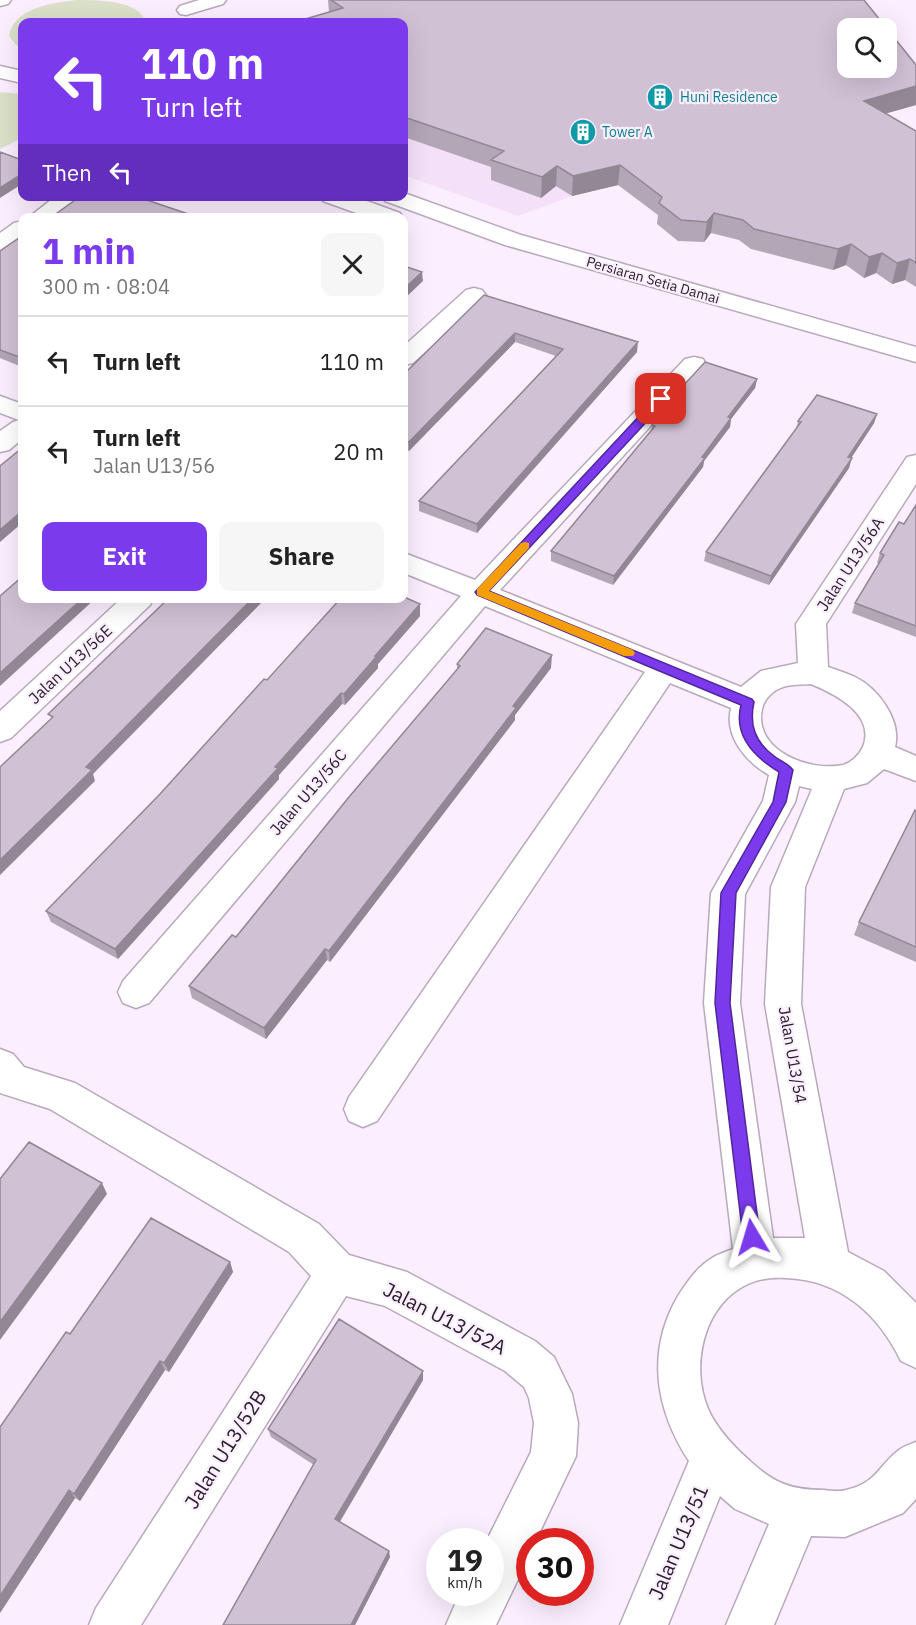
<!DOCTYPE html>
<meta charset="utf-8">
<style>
body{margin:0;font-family:"IBM Plex Sans",sans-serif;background:#f6f6f6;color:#222;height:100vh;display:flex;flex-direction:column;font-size:22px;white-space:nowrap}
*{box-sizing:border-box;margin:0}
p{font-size:20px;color:#767676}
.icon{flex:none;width:33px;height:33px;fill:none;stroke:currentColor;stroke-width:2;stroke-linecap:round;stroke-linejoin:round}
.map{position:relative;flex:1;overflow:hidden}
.side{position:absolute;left:18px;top:213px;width:390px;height:390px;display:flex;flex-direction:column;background:#fff;border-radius:12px;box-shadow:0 6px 24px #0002}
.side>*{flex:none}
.banner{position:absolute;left:18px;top:18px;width:390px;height:183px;border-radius:12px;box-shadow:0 6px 24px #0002;background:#7c3aed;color:#fff;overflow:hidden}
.buttons{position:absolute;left:837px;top:18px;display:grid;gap:12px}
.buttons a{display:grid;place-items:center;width:60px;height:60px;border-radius:12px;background:#fff;box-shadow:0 6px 24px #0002;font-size:30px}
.speed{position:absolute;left:426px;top:1528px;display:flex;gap:12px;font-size:30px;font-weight:700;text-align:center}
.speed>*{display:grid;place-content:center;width:78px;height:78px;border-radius:50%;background:#fff;box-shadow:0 6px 24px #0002;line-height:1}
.speed small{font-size:15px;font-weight:400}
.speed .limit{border:9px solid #d22;background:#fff;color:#111}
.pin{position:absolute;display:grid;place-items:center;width:51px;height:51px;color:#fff;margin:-26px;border-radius:12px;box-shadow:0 3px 9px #0006}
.me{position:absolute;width:66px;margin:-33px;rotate:353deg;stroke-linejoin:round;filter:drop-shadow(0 0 4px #0008)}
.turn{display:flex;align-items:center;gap:21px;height:126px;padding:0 24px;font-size:27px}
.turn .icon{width:78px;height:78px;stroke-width:2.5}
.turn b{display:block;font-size:42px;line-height:51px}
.then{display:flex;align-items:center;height:57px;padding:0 24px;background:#0003;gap:12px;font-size:22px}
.round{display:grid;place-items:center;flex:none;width:63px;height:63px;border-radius:12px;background:#f6f6f6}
.overview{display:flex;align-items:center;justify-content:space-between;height:102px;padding:0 24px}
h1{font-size:36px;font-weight:700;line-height:45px;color:#7c3aed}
.primary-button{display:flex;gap:12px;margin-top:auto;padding:12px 24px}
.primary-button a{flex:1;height:69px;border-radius:12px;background:#7c3aed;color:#fff;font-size:24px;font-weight:700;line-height:69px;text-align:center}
.primary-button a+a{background:#f6f6f6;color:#222}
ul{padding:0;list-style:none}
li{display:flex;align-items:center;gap:18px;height:90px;padding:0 24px;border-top:2px solid #e0e0e0}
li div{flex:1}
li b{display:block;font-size:22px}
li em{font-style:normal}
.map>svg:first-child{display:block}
</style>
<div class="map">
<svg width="916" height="1625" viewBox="0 0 916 1625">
<rect width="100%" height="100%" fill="#fbeefe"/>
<path fill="#f5e0fa" d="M404 103 519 161 572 196 518 216 404 175Z"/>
<path fill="#dae1c8" d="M77 0C95 0 141 0 145 22H22V49L16 45 9 36C14 7 53 3 77 0Z
M0 92 22 94V138L0 149Z"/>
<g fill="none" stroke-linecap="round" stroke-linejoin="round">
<defs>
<path id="minor" d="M0 0H11L8 4 0 6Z
M199 0H226L223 4 186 15 180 14 177 10 180 6Z
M0 66 22 71V83L0 78Z
M404 193 521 235 916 347V362L505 245 385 201 383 196H404Z
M56 196H81L54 218H28Z
M321 196H353L400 213 403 218H370L323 201Z
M22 221V238L8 248 0 250V233L14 223Z
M474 288 482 290 486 295 482 300 413 363 404 365V346L466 290Z
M694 357 703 359 706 364 703 369 500 590 741 687 761 671 798 663 796 624 907 457 916 455V484L826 624 828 667C837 670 846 673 855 677 878 688 902 721 895 747L916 756V781L884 769 867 783 844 789 805 887 801 1004 848 1252 884 1271 916 1303V1368L901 1361C878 1314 841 1280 786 1278 771 1277 756 1279 742 1287 700 1311 689 1375 712 1417 722 1434 735 1448 750 1461 774 1483 791 1490 824 1490 831 1491 840 1492 846 1490 877 1483 878 1466 899 1450 904 1446 911 1444 916 1442V1499L903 1513 845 1537 811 1536 774 1625H726L769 1524 735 1509 720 1496 668 1625H620L689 1461C655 1409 646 1351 678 1296 687 1282 697 1267 712 1258 718 1254 726 1252 733 1249L704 1003 711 893 763 801 769 775C746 762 724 736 731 708L670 683 377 1121 363 1127 349 1121 344 1109 349 1097 645 672 485 606 149 1003 136 1008 123 1003 118 992 123 981 461 596 404 573V553L475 580 685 359ZM811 684C835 694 876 714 863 747 859 755 851 763 843 765 810 772 753 751 762 709 764 699 773 690 783 687 792 684 802 685 811 684ZM799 786 812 789 771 887 765 1004 805 1238H773L740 1003 745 894 795 802Z
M0 396 22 404V439L9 450 0 452V431L13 422 19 420 0 413Z
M122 598H154L150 605 11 738 0 742V711Z
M0 1049 13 1054 24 1067 75 1083 319 1224 349 1255 407 1272 535 1341 554 1357 572 1394 578 1423 576 1456 535 1542H530V1554L496 1625H446L460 1593H490V1542H486L531 1452 534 1423 529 1398 524 1387 505 1371 385 1306 346 1296 141 1625H89L96 1608 311 1276 289 1252 50 1109 0 1093Z"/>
</defs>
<use href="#minor" stroke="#b8a9bc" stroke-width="3"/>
<use href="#minor" fill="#fff" fill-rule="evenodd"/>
</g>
<path fill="#b3a6b6" d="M328 0H864L916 65V105L886 113 916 131V287L905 280 892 284 876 273 864 278 846 265 833 270 751 249 739 240 711 233 704 242 678 241 657 224 658 215 618 185 572 196 556 186 541 198 491 180V167L404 137V22L329 12Z
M22 236V367L0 358V251Z
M484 295 637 352 477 533 419 511V501L556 356 515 342 409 451 407 450 404 454V374Z
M757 379 755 388 731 419 730 427 704 461 703 467 613 585 551 561V551L651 431 652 425Z
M877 414 874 423 851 458 849 468 769 585 704 561 706 552 796 429 798 421Z
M916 505V637L852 613 855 603 879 563H877L880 553 904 524Z
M420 616 378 664V668L345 705 342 704 279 775V779L118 959 51 922 46 911 160 794 267 680Z
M457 664 551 668 515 715V720L330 962 327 960 266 1039 192 998 189 986 236 937 457 669Z
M916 811V962L854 935 859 922Z
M230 1262 233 1272 169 1372 165 1370 80 1501 75 1498 0 1613 70 1334Z
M423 1380 340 1522 390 1557 355 1625 314 1465 271 1437 268 1429Z"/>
<path fill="#928794" d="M916 86V105L860 121 864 101Z
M620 165 618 185 572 196 573 176Z
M557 166 556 186 541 198 542 177Z
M22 174V184L0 198V188Z
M144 196H158L143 207 141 198Z
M714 213 711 233 704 242 707 222Z
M851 244 846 265 833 270 838 249Z
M882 253 876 273 864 278 869 257Z
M910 259 905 280 892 284 897 263Z
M422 272 423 281 404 299V289Z
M515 333V342L409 451V442Z
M638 342 637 352 477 533V524Z
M757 379 755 388 731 419 730 427 704 461 703 467 613 585 614 576 702 457 728 417Z
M877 414 874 423 846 466 848 457Z
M407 441V450L404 454V444Z
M852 458 849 468 769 585 771 576Z
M22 511V523L0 542V530Z
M83 598H96L0 686V673Z
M253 598H266L93 774 95 781 0 875V860L86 767Z
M420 604V616L378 664V668L345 705 344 694 375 656Z
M552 655 551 668 515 715V720L330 962 329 951Z
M341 693 342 704 279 775V779L118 959 115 949Z
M325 949 327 960 266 1039 264 1028Z
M102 1183 107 1194 0 1340V1322Z
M230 1262 233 1272 169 1372 164 1363Z
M160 1361 165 1370 80 1501 74 1494Z
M423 1371V1380L337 1526 335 1519Z
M69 1490 75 1498 0 1613V1596Z
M389 1551 390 1557 355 1625H351Z"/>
<path fill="#d0c1d4" stroke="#928794" stroke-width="1.5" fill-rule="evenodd" d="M331 0H864L916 65V86L864 101 916 131V263L910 259 897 263 882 253 869 257 851 244 838 249 754 229 743 220 714 213 707 222 681 220 659 203 662 197 620 165 573 176 557 166 542 177 491 160 504 151 404 117V22H295L343 8ZM848 28H886V68H848Z
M0 152 22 160V174L0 188Z
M81 196H144L141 198 200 218H50Z
M22 236V358L0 350V251Z
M404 266 422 272 404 289Z
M484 295 638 342 477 524 419 501 563 349 515 333 409 442 407 441 404 444V374Z
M705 362 757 379 728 417 731 418 702 457 705 458 614 576 551 551 655 426 652 425 683 386Z
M817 395 877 414 848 457 852 458 771 576 706 552 801 422 798 421Z
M22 448V511L0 530V466Z
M916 505V626L855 603 884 555 880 553 899 522 904 524Z
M22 577V598H83L0 673V596Z
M404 597 420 604 375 656H377L344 694 341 693 275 767 278 768 115 949 46 911 160 794 264 679 267 680 341 598H404Z
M169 598H253L86 767 92 770 0 860V767L53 717 48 714Z
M486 628 552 655 513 706 516 708 329 951 325 949 264 1028 189 986 232 935 236 937 349 797 460 666 457 664Z
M915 810 916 811V947L859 922Z
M29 1142 102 1183 0 1322V1179Z
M151 1218 230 1262 164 1363 160 1361 74 1494 69 1490 0 1596V1427L66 1332 70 1334Z
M339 1319 423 1371 335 1519 389 1551 351 1625H223L316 1460 268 1429Z"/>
<path fill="#7c3aed" stroke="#51269a" stroke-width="1.5" d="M661 396 665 397V402L489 591 752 699 754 702C749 725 755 742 774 756 780 761 788 763 793 770L786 802 736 893 730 1003 760 1237 758 1243 752 1245 746 1243 743 1237 715 1003 721 893 773 802 779 772C754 757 733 736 741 705L477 595 475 592 657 397Z"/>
<path fill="#f59e0b" d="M525 542 529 543V548L489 591 633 650 635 653 633 656H624L477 595V589L521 543Z"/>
<defs>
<symbol id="building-disc" viewBox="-11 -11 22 22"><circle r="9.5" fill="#0f9aa8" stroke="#fbeefe"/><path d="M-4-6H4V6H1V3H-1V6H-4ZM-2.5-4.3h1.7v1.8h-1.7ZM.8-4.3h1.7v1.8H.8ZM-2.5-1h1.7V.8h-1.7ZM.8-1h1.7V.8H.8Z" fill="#fff"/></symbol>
</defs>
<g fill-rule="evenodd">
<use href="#building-disc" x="645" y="82" width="30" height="30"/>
<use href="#building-disc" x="568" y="117" width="30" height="30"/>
</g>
<g text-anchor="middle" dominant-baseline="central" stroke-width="4.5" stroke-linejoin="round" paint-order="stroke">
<g font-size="14" fill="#0d838f" stroke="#fbeefe" text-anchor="start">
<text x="680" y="97">Huni Residence</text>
<text x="602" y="132">Tower A</text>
</g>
<g font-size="14" fill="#251f27" stroke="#fbeefe">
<text transform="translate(653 280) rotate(16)">Persiaran Setia Damai</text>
</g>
<g font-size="16" fill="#251f27" stroke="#fbeefe">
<text transform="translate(850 564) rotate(-57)">Jalan U13/56A</text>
<text transform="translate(70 664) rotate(-43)">Jalan U13/56E</text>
<text transform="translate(308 792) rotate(-49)">Jalan U13/56C</text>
<text transform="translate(793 1055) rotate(80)">Jalan U13/54</text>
</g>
<g font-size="20" fill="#251f27" stroke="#fbeefe">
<text transform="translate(445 1318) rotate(27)">Jalan U13/52A</text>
<text transform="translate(225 1449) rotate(-58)">Jalan U13/52B</text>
<text transform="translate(678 1542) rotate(-67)">Jalan U13/51</text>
</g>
</g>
</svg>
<div class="buttons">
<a><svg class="icon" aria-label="search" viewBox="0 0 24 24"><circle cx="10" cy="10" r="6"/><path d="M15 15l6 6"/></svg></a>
</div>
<div class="speed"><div>19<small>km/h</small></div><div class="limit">30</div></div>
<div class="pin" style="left:661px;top:399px;background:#d93025"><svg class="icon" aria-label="arrive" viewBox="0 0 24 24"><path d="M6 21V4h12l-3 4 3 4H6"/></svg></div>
<svg class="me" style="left:752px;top:1237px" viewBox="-20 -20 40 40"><path d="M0-17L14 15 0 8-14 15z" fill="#7c3aed" stroke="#fff" stroke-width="4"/></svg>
<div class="banner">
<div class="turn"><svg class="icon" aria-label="left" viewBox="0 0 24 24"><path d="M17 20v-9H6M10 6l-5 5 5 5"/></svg><div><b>110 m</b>Turn left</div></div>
<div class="then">Then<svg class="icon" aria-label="left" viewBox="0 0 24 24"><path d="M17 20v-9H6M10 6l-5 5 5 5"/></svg></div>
</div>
<section class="side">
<div class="overview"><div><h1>1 min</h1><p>300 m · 08:04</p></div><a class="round"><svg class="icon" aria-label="close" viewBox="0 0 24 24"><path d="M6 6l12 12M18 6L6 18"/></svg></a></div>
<ul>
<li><svg class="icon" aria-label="left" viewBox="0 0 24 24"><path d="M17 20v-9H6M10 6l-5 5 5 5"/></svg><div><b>Turn left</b></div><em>110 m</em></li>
<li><svg class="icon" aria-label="left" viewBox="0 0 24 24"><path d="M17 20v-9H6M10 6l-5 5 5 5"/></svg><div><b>Turn left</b><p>Jalan U13/56</p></div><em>20 m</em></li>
</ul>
<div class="primary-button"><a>Exit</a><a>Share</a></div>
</section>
</div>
